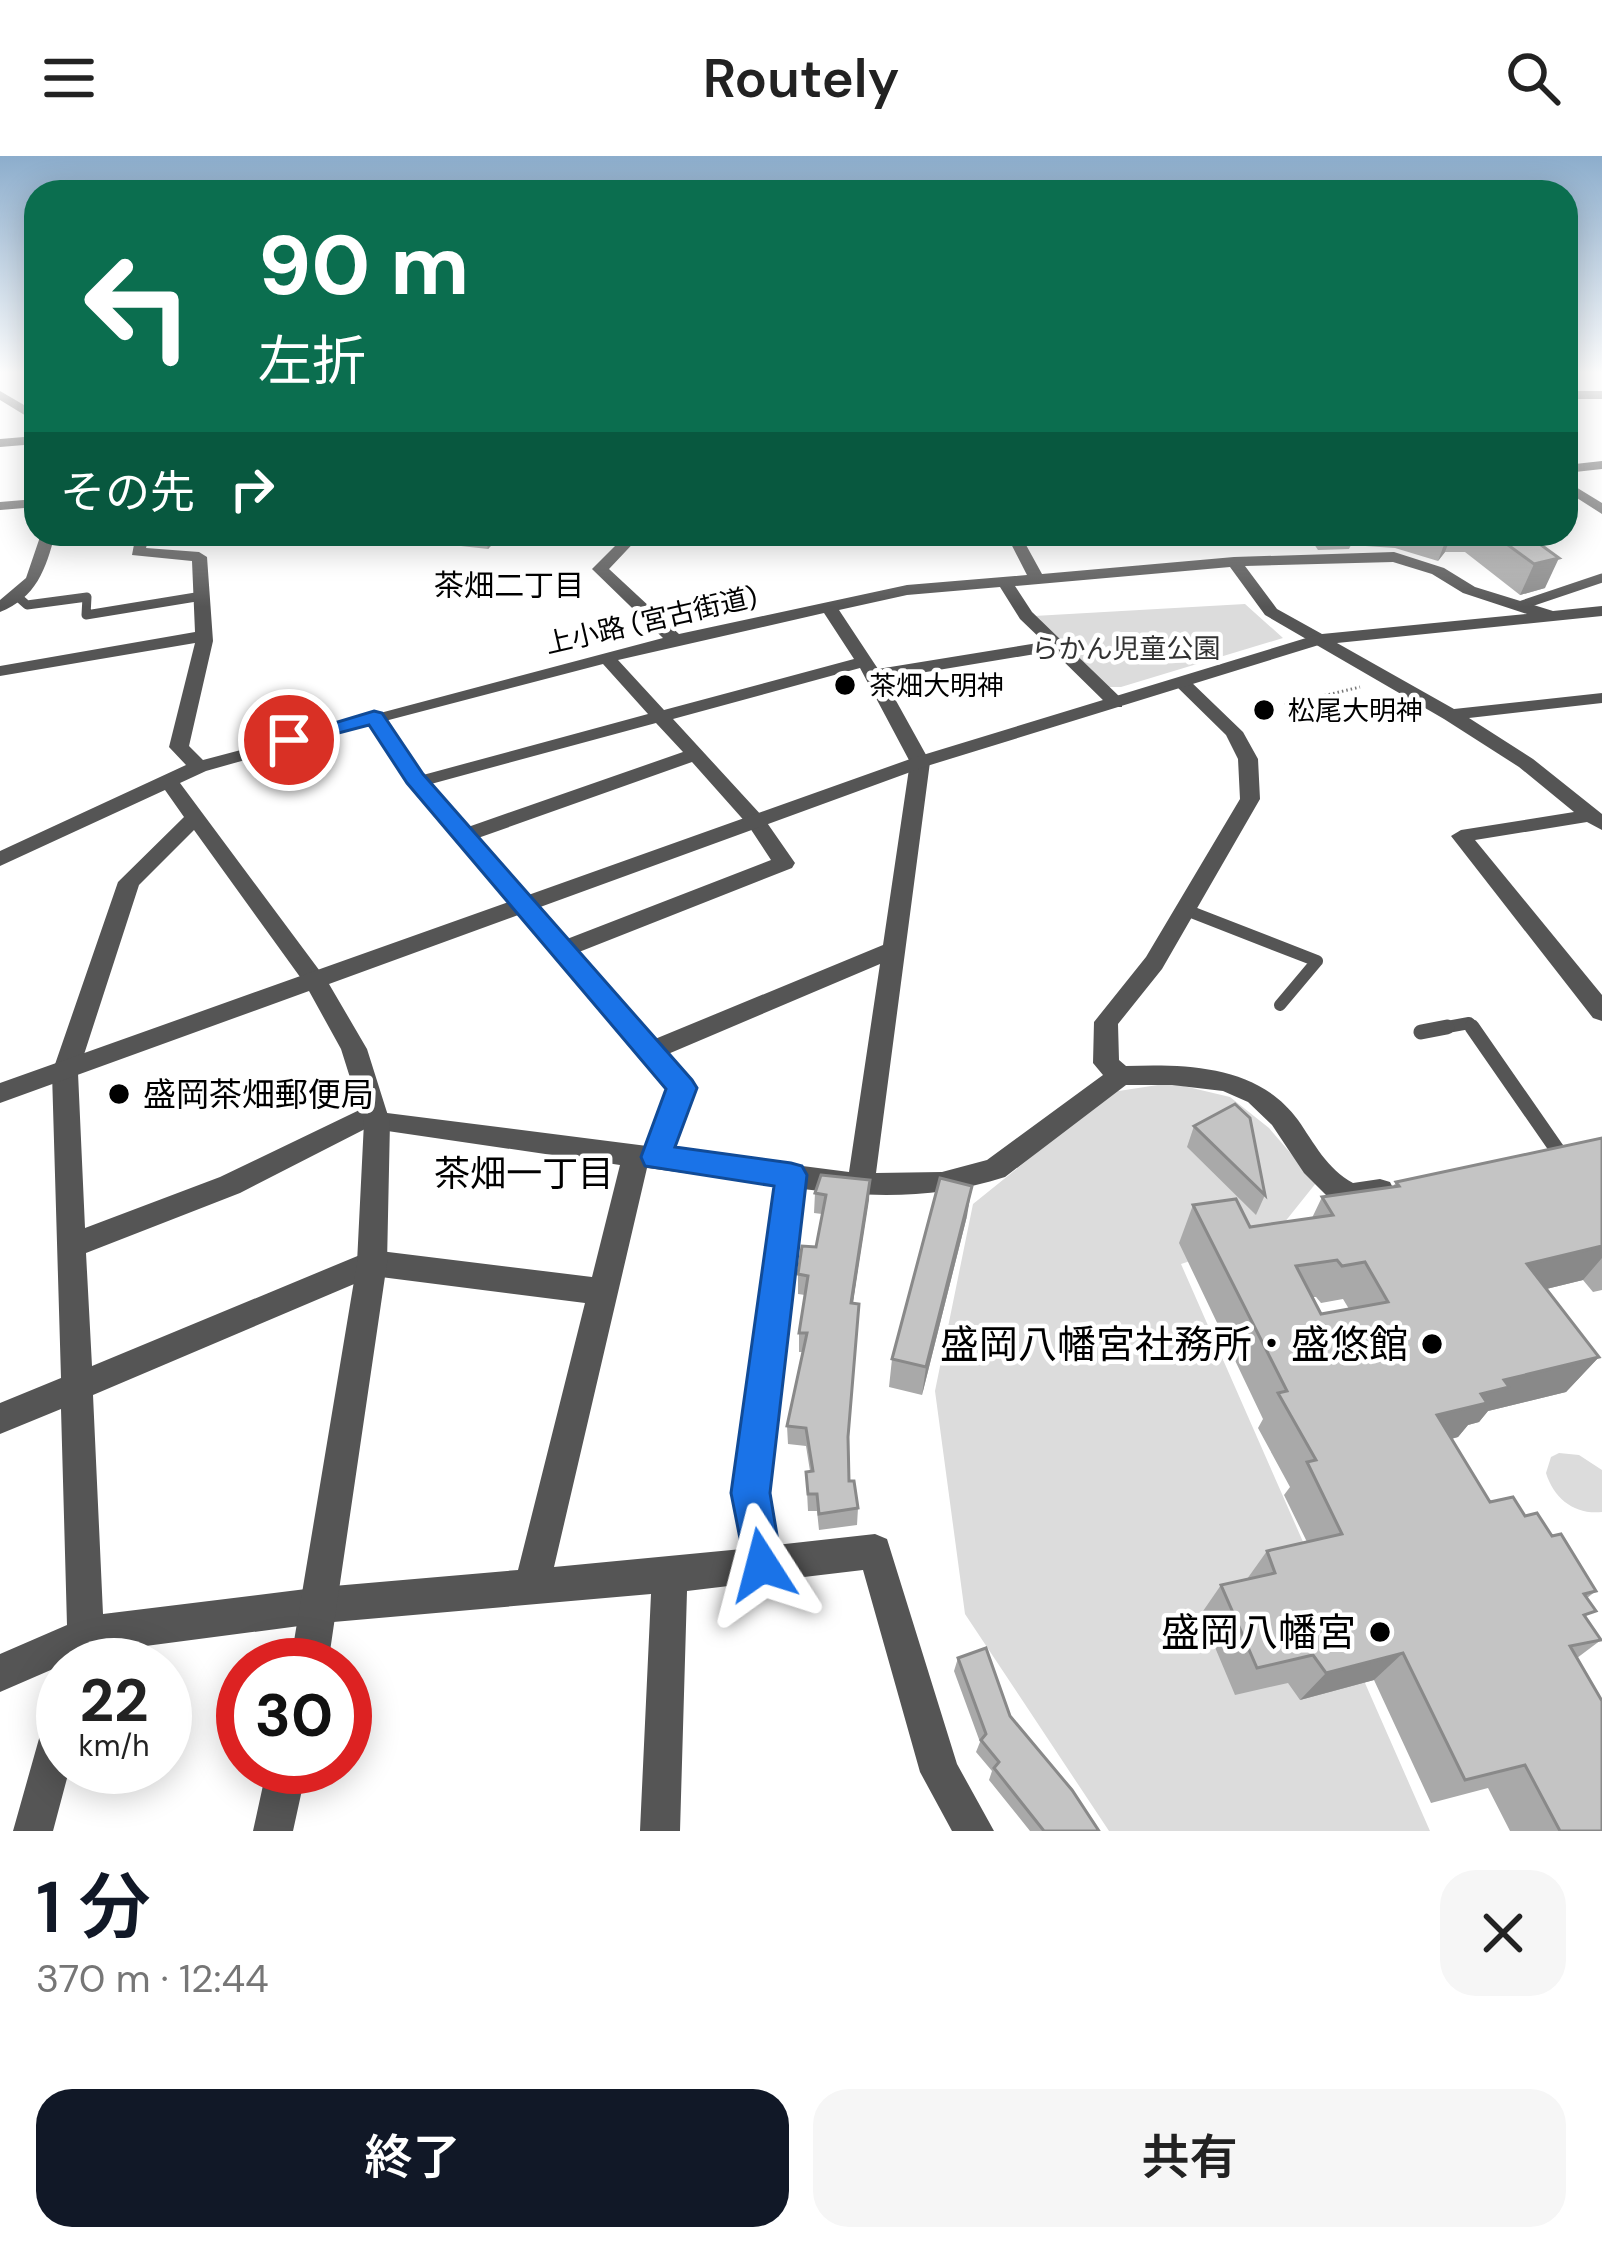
<!DOCTYPE html>
<html lang="ja">
<meta charset="utf-8">
<style>
body{margin:0;font-family:"DM Sans","Noto Sans JP",sans-serif;background:#f6f6f6;color:#222;height:100vh;display:flex;flex-direction:column;font-size:45px;white-space:nowrap}
*{box-sizing:border-box;margin:0}
p{font-size:39px;color:#767676}
.icon{flex:none;width:66px;height:66px;fill:none;stroke:currentColor;stroke-width:2;stroke-linecap:round;stroke-linejoin:round}
.map{position:relative;height:1675px;overflow:hidden}
.drawer{display:flex;flex-direction:column;background:#fff;flex:1}
.drawer>*{flex:none}
.hud{position:absolute;left:24px;top:24px;width:1554px;height:366px;border-radius:36px;box-shadow:0 6px 30px #0003;background:#0b6e4f;color:#fff;overflow:hidden}
.speed{position:absolute;left:36px;top:1482px;display:flex;gap:24px;font-size:60px;font-weight:700;text-align:center}
.speed>*{display:grid;place-content:center;width:156px;height:156px;border-radius:50%;background:#fff;box-shadow:0 6px 30px #0003;line-height:1}
.speed small{font-size:30px;font-weight:400}
.speed .limit{border:18px solid #d22;background:#fff;color:#111}
.pin{position:absolute;display:grid;place-items:center;width:102px;height:102px;color:#fff;margin:-51px;border:6px solid #fff;border-radius:50%;box-shadow:0 3px 12px #0007}
.me{position:absolute;width:132px;margin:-66px;rotate:351deg;stroke-linejoin:round;filter:drop-shadow(0 0 9px #0008)}
.turn{display:flex;align-items:center;gap:42px;height:252px;padding:0 36px;font-size:54px}
.turn .icon{width:156px;height:156px;stroke-width:2.5}
.turn b{display:block;font-size:84px;line-height:102px}
.then{display:flex;align-items:center;height:114px;padding:0 36px;background:#0003;gap:24px;font-size:45px}
.round{display:grid;place-items:center;flex:none;width:126px;height:126px;border-radius:36px;background:#f6f6f6}
.head{display:flex;align-items:center;justify-content:space-between;height:204px;padding:0 36px}
h1{font-size:72px;font-weight:600;line-height:90px;color:#111827}
.action{display:flex;gap:24px;margin-top:auto;padding:24px 36px}
.action a{flex:1;height:138px;border-radius:36px;background:#111827;color:#fff;font-size:48px;font-weight:600;line-height:138px;text-align:center}
.action a+a{background:#f6f6f6;color:#222}
header{display:flex;justify-content:space-between;align-items:center;height:156px;padding:0 36px;background:#fff;font-size:54px;font-weight:600}
.map>svg:first-child{display:block}
</style>
<header><svg class="icon" aria-label="menu" viewBox="0 0 24 24"><path d="M4 6h16M4 12h16M4 18h16"/></svg>Routely<svg class="icon" aria-label="search" viewBox="0 0 24 24"><circle cx="10" cy="10" r="6"/><path d="M15 15l6 6"/></svg></header>
<div class="map">
<svg width="1602" height="1675" viewBox="0 0 1602 1675">
<rect width="100%" height="100%" fill="#fff"/>
<path fill="#dcdcdc" d="M1245 448 1283 482 1121 531H1106L1034 460Z
M1171 927 1230 941 1269 972 1316 1027 1276 1077 1181 1108 1430 1675H1109L965 1458 935 1235 973 1048 1112 936Z
M1559 1297 1579 1299 1602 1314V1356C1575 1359 1554 1343 1546 1317L1551 1301Z"/>
<g fill="none" stroke-linecap="round" stroke-linejoin="round">
<path stroke="#777" stroke-width="3" stroke-dasharray="1.5 3" stroke-linecap="butt" d="M1285 549 1360 531"/>
<path stroke="#555" stroke-width="8" d="M0 350 36 347"/>
<path stroke="#555" stroke-width="9" d="M18 441 27 449 87 441 86 459 202 440
M1522 449 1602 422"/>
<path stroke="#555" stroke-width="12" d="M1186 754 1317 805 1280 849
M1431 874 1469 867 1475 874"/>
<path stroke="#555" stroke-width="15" d="M1472 871 1565 1005
M1421 876 1447 871"/>
<path fill="#555" fill-rule="evenodd" d="M0 235 36 256V266L0 244Z
M1566 235H1602V243H1566Z
M36 280V288L0 291V283Z
M1602 305V313L1566 317V309Z
M1566 325 1602 347V358L1566 335Z
M41 378H55C46 413 36 442 0 456V444L26 422Z
M136 378H150L146 392 199 396 207 401 213 485 189 590 203 604 663 482 592 413 627 378H642L609 413 679 478 907 429 1027 419 1006 378H1020L1042 418 1234 401 1394 396 1444 412 1475 431 1553 455 1602 450V460L1337 487 1454 553 1602 537V547L1469 562 1533 603 1602 658V674L1587 666 1475 684 1602 839V865L1593 862 1451 680 1461 674 1574 656 1519 611 1444 563 1265 459 1230 411 1015 430 1032 456 1122 543V551H1110L1053 495 884 523 930 606 876 1017 942 1016 987 1004 1103 919 1093 907 1094 866 1146 801 1240 643 1238 603 1226 579 1173 527 1182 522 1188 523 1243 576 1258 603 1260 643 1162 813 1118 868 1119 904 1126 910C1187 908 1258 909 1298 964 1314 987 1327 1013 1353 1027L1380 1023 1390 1026 1394 1034 1390 1042 1355 1050 1328 1041 1304 1017 1272 969 1248 946 1223 935 1172 929H1126L1005 1021C937 1043 873 1042 803 1033L767 1337 776 1389 875 1378 887 1383 957 1608 994 1675H952L920 1616 863 1414 687 1435 680 1675H640L651 1438 322 1467 100 1496 97 1509H63V1518L60 1510 0 1536V1498L67 1469 61 1253 0 1278V1247L61 1222 52 917 118 726 184 661 165 634 0 710V695L186 609 169 591 195 487 0 520V510L195 476 192 405 132 399ZM1393 406 1432 418 1463 437 1527 458 1322 478 1277 453 1245 410ZM1000 431 1020 463 1044 486 878 513 839 454 907 439ZM824 457 854 503 664 554 618 504ZM603 508 648 558 423 619 385 565ZM860 512 910 606 883 789 655 883 579 796 792 712 795 707 763 661 673 563ZM656 567 683 596 468 671 431 628ZM369 569 411 630 668 933 647 990 387 957 383 950 374 947 220 1021 85 1072 78 917 139 729 194 674 308 832 316 834 328 826 180 627 206 615ZM692 606 748 669 771 704 567 783 478 682ZM880 808 849 1016 672 993 695 931 668 898ZM367 972 620 1009 592 1121 372 1094 92 1210 86 1097 240 1037ZM647 1012 776 1029 733 1337 742 1393 554 1411ZM373 1120 585 1147 518 1414 322 1431 103 1458 93 1239Z
M63 1546V1611H70L53 1675H13L44 1565 49 1551Z"/>
<path fill="#555" fill-rule="evenodd" d="M1316 479 1325 484 1322 488 927 610 329 828 367 893 390 966 387 1107 328 1509H290L357 1107 364 966 341 893 309 835 0 947V927L913 602Z
M267 1611H307L293 1675H253Z"/>
</g>
<path fill="#a9a9a9" fill-rule="evenodd" d="M458 378H589L581 389 499 381 488 393 461 390Z
M1216 378H1526L1545 432 1520 439 1465 396H1445L1438 405 1395 392 1351 389 1349 393 1318 394 1310 382 1220 383Z
M1194 970 1265 1039 1256 1059 1187 991Z
M1602 982V1134L1593 1136 1583 1124 1546 1133 1599 1201 1566 1236 1488 1255 1479 1266 1468 1269 1458 1281 1451 1283 1490 1346 1525 1360 1552 1380 1596 1435 1587 1442 1586 1463 1601 1484 1577 1502 1602 1675H1510L1488 1632 1431 1647 1374 1524 1300 1544 1288 1527 1235 1539 1201 1458 1221 1429 1247 1423 1267 1395 1307 1386 1284 1339 1290 1331 1258 1272 1263 1263 1179 1087 1193 1049 1250 1071 1312 1062 1322 1041 1393 1031 1396 1026ZM1312 1141H1316L1321 1147 1343 1143 1349 1153 1321 1158Z
M870 1024 853 1147 848 1285 849 1325 858 1352 857 1369 819 1374 817 1355H808L806 1316 810 1315 806 1290 788 1288 787 1270 803 1196H799V1177L805 1139 798 1138V1118L816 1091 822 1058 814 1057 815 1037Z
M967 1060 922 1239 889 1231 892 1203Z
M958 1502 1010 1560 1099 1675H1030L989 1624 992 1615 976 1596 980 1586 954 1515Z"/>
<path fill="#898989" d="M485 378H498L499 381 488 393Z
M579 378H589L581 389Z
M1448 378H1452L1445 396 1438 405Z
M1559 402 1545 432 1520 439 1534 408Z
M870 1024 869 1044 850 1166 851 1147Z
M972 1030 967 1060 922 1239 926 1211Z
M1602 1090V1102L1583 1124 1498 1145 1527 1108Z
M1599 1201 1566 1236 1488 1255 1479 1266 1468 1269 1458 1281 1410 1294 1437 1259 1481 1238 1504 1224Z
M1403 1497 1374 1524 1300 1544 1326 1517Z"/>
<path fill="#c4c4c4" stroke="#898989" stroke-width="3" fill-rule="evenodd" d="M1493 378H1526L1559 402 1534 408Z
M1235 948 1250 962 1265 1039 1194 970Z
M1602 982V1090L1527 1108 1599 1201 1504 1224 1509 1231 1481 1238 1487 1247 1437 1259 1490 1346 1513 1341 1525 1360 1537 1357 1552 1380 1561 1378 1596 1435 1584 1438 1596 1455 1584 1459 1601 1484 1570 1490 1602 1545V1675H1560L1525 1609 1465 1624 1403 1497 1326 1517 1313 1499 1257 1512 1221 1429 1275 1417 1267 1395 1342 1378 1307 1306 1316 1304 1278 1237 1287 1235 1193 1049 1236 1043 1250 1071 1333 1059 1322 1041 1399 1030 1396 1026ZM1337 1104 1342 1110 1365 1106 1388 1146 1321 1158 1296 1110Z
M821 1019 870 1024 851 1147 859 1148 848 1281 849 1325H854L858 1352 819 1358 817 1338H808L806 1316 813 1315 806 1272 787 1270 807 1177H799L808 1120 798 1118 802 1090 816 1091 826 1039 815 1037Z
M940 1022 972 1030 926 1211 892 1203Z
M986 1492 1010 1560 1072 1634 1099 1675H1044L994 1612 999 1606 981 1584 986 1578 958 1502Z"/>
<linearGradient id="sky" x2="0" y2="1"><stop stop-color="#8cadcc"/><stop offset="0.48" stop-color="#fff"/><stop offset="1" stop-color="#fff" stop-opacity="0"/></linearGradient>
<rect width="1602" height="451" fill="url(#sky)"/>
<path fill="#1a73e8" stroke="#114b97" stroke-width="3" d="M374 555 382 557 423 618 692 924 697 932 675 991 791 1007 802 1010 807 1019 770 1337 782 1409 776 1423 762 1429 748 1423 731 1337 774 1030 645 1010 641 1001 666 933 407 627 369 569 289 590 278 584Z"/>
<g fill="#000" stroke="#fff" stroke-width="4.5">
<circle cx="845" cy="529" r="12"/>
<circle cx="1264" cy="554" r="12"/>
<circle cx="119" cy="938" r="12"/>
<circle cx="1432" cy="1188" r="12"/>
<circle cx="1380" cy="1476" r="12"/>
</g>
<g text-anchor="middle" dominant-baseline="central" stroke-width="9" stroke-linejoin="round" paint-order="stroke">
<g font-size="27" fill="#000" stroke="#fff">
<text transform="translate(651 464) rotate(-13)">上小路 (宮古街道)</text>
</g>
<g font-size="27" fill="#333" stroke="#fff">
<text x="1126" y="492">らかん児童公園</text>
</g>
<g font-size="27" fill="#000" stroke="#fff" text-anchor="start">
<text x="869" y="529">茶畑大明神</text>
<text x="1288" y="554">松尾大明神</text>
</g>
<g font-size="30" fill="#000" stroke="#fff">
<text x="509" y="429">茶畑二丁目</text>
</g>
<g font-size="33" fill="#000" stroke="#fff" text-anchor="start">
<text x="143" y="938">盛岡茶畑郵便局</text>
</g>
<g font-size="36" fill="#000" stroke="#fff">
<text x="524" y="1017">茶畑一丁目</text>
</g>
<g font-size="39" fill="#000" stroke="#fff" text-anchor="end">
<text x="1408" y="1188">盛岡八幡宮社務所・盛悠館</text>
<text x="1356" y="1476">盛岡八幡宮</text>
</g>
</g>
</svg>
<div class="speed"><div>22<small>km/h</small></div><div class="limit">30</div></div>
<div class="pin" style="left:289px;top:584px;background:#d93025"><svg class="icon" aria-label="arrive" viewBox="0 0 24 24"><path d="M6 21V4h12l-3 4 3 4H6"/></svg></div>
<svg class="me" style="left:762px;top:1409px" viewBox="-20 -20 40 40"><path d="M0-17L14 15 0 8-14 15z" fill="#1a73e8" stroke="#fff" stroke-width="4"/></svg>
<div class="hud">
<div class="turn"><svg class="icon" aria-label="left" viewBox="0 0 24 24"><path d="M17 20v-9H6M10 6l-5 5 5 5"/></svg><div><b>90 m</b>左折</div></div>
<div class="then">その先<svg class="icon" aria-label="right" viewBox="0 0 24 24"><path d="M7 20v-9h11M14 6l5 5-5 5"/></svg></div>
</div>
</div>
<section class="drawer">
<div class="head"><div><h1>1 分</h1><p>370 m · 12:44</p></div><a class="round"><svg class="icon" aria-label="close" viewBox="0 0 24 24"><path d="M6 6l12 12M18 6L6 18"/></svg></a></div>
<div class="action"><a>終了</a><a>共有</a></div>
</section>
